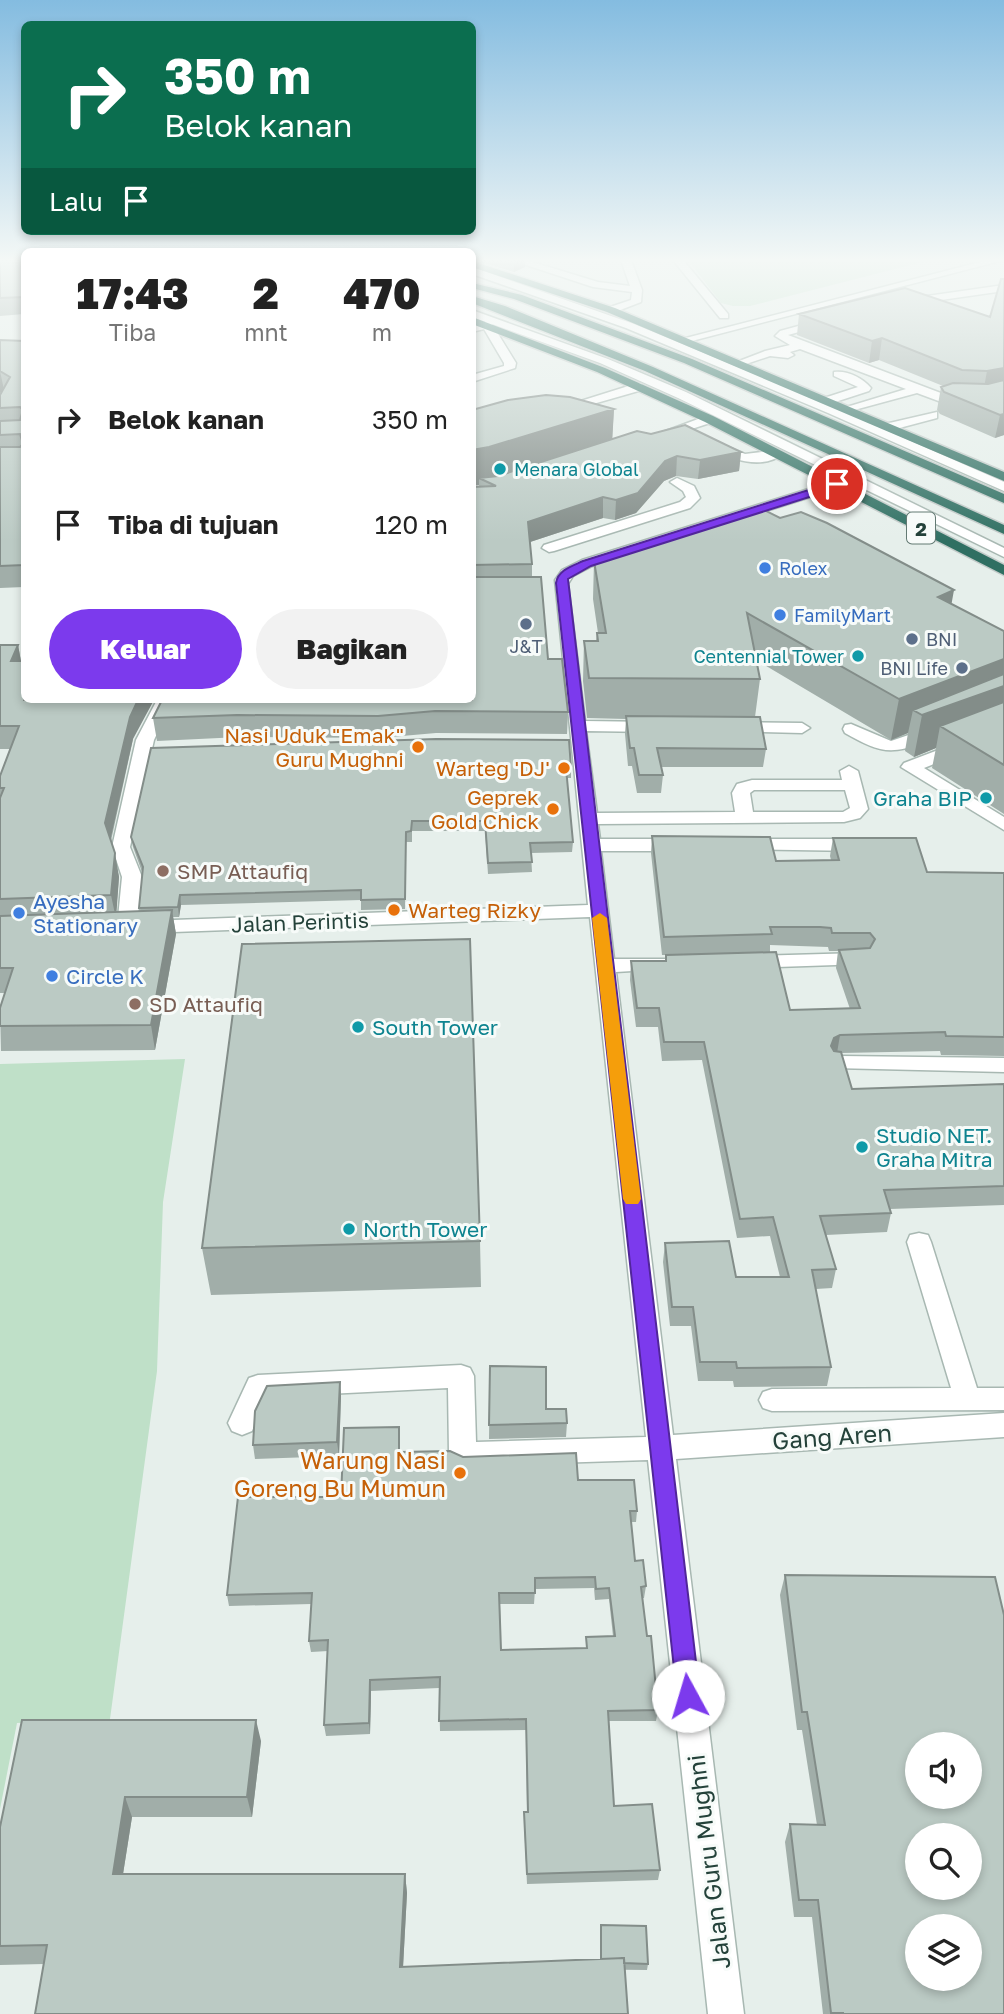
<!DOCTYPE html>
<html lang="id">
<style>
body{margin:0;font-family:"Golos Text",sans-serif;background:#f2f2f2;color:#222;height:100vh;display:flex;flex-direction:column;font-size:26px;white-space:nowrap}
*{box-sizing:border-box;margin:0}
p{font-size:23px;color:#767676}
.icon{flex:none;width:38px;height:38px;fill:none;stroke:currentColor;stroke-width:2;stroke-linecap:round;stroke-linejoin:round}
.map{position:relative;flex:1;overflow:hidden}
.panel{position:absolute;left:21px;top:248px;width:455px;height:455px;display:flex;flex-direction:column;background:#fff;border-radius:10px;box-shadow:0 4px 10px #0003}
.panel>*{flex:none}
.hud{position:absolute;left:21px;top:21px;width:455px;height:214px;border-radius:10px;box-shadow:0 4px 10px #0003;background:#0b6e4f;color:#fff;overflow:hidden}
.controls{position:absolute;left:905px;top:1732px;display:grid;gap:14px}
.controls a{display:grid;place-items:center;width:77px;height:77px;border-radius:50%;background:#fff;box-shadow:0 4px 10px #0003;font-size:35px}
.pin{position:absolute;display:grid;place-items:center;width:60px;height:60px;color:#fff;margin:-30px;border:4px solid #fff;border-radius:50%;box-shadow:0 2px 7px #0007}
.me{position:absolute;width:77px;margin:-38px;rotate:354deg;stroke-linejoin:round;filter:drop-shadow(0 0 5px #0008)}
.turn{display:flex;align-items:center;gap:24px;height:147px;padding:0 28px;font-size:32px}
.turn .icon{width:91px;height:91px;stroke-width:2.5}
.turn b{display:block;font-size:49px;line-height:60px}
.then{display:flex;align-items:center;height:66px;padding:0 28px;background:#0003;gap:14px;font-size:26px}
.eta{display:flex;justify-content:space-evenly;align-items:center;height:119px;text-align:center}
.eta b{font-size:42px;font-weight:800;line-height:49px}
.primary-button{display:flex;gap:14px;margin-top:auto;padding:14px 28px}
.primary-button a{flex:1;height:80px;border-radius:42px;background:#7c3aed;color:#fff;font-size:28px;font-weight:800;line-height:80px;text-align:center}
.primary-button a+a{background:#f2f2f2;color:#222}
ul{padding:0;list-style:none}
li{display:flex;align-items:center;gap:21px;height:105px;padding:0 28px}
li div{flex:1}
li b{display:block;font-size:26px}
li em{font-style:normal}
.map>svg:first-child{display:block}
</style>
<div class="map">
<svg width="1004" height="2014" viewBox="0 0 1004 2014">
<rect width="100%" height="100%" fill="#e6efeb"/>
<path fill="#bfe0c8" d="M688 260H930L750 306H733L721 303Z
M185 1059 163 1202 157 1371 110 1719 17 1723 0 1809V1064Z"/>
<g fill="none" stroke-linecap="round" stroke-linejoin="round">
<defs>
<path id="minor" d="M511 260H526L598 282 630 286 621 260H631L642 290 641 302 615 312H607V308L631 300 632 292 593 287Z
M673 260H683L728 314V318H720Z
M988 260H1004L684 343 678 340Z
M472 267 634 324 822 402 824 398 858 387 834 376V372C847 370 863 378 871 388L869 391 829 404 840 409 906 389 800 349 790 352 794 355 788 358 770 356 740 366 734 363 765 351 790 345 775 336 780 331 824 319 829 322 828 324 788 335 946 395 983 396 1004 391V399L983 404 944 403 917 393 847 412 884 429 885 424 937 412V418L888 431 1004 482V491L828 413 626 328 472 274Z
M1004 285V291L906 305 901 302 906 299Z
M472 310 608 359 686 392 1004 548V557L678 398 600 363 492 324 516 363 515 368 472 382V375L504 366V363L484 329 472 332V326L486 322 472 317Z
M638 383 642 384V390L558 414 552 410Z
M709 415 715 419 713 422 661 439 655 435Z
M716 442 745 454 777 450 783 454C762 470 733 460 712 449L710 446Z
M677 478 694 486 700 498 690 508 554 551 549 552 542 548 544 545 680 502 686 497 683 491 670 482Z
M837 480 844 484 842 487 592 566 573 576 568 584 585 721 653 722 661 727 653 732 586 731 597 813 735 812 732 793 737 784 752 780H842L840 771 849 766 858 771 868 809 860 818 844 822 598 824 600 839H680L689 845 680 851H601L614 959H665L668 964 665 969 616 972 673 1435 1004 1413V1437L676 1459 744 2014H708L648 1460 463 1466 453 1462 449 1454 448 1388 267 1397 252 1431 242 1435 232 1431 228 1423 249 1378 258 1375 461 1365 470 1368 474 1376 476 1442 646 1437 590 917 146 933 137 928 134 932H120L117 928 122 877 112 847 136 740 157 700H173L154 740 130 847 142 877 137 925 146 921 588 905 555 580 562 570 582 560ZM754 790H845L850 808 843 812H753L750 793Z
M734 722 802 723 810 728 802 733 728 731 726 727Z
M851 724 891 741 932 727 940 732C935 738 928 740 921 743 888 757 874 749 845 733L843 729 845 725Z
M1004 725V736L924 768 1004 817V830L901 767 904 763Z
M744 839H859L868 845 859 851 737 849 735 845Z
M859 953 866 954 869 959 866 964 749 968 742 967 739 962 742 957 749 956Z
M841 1056 1004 1058V1072L833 1068 830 1063 833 1058Z
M919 1233 928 1235 931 1242 977 1388H1004V1410L772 1411 763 1408 759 1400 763 1392 772 1389 951 1388 907 1242 910 1235Z"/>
<path id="highway" d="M472 261 615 308 1004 472V481L607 312 472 267Z
M472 283 522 295 692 359 1004 494V503L684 363 514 299 472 288Z
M472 296 505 306 653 367 1004 525V534L645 371 472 303Z
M472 317 605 368 713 416 1004 565V575L705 422 597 372 472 324Z"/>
</defs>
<use href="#minor" stroke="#a8b8b2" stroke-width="3"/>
<use href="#highway" stroke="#c2cac8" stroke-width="3"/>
<use href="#minor" fill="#fff" fill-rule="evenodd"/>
<use href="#highway" fill="#2f6f62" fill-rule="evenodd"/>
</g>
<path fill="#a1aea9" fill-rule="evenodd" d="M0 260H24V314L0 316Z
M474 260H525V267L514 272Z
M1004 279V435L995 438 940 414 937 410 941 387 943 386 879 360 869 363 797 335 799 314 990 317Z
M0 340 24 341V587L0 588V395L3 390 0 393Z
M614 409 612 439 651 434 741 452 739 471 698 479 676 476 664 481 636 513 615 520 603 518 530 542 532 564V577L548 659 568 712 567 734 436 733 379 738 240 737 157 741 153 718 472 700V487H479L472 410Z
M594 561 951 604 1004 631V814L932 768 936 748 914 757 905 751 908 733 891 740 756 660 760 679 755 717 766 749 763 767H661L663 775 661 793H637L632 766H628L625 734 626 719 587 718 583 681 584 641H596L597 633H598L593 599Z
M0 645H18L21 661 133 739 111 841 119 877 116 912 140 911 142 872 133 847 131 837 151 748 571 768V778H567L573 842 572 852 531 853 532 872 488 874 485 831H412V842H406L405 909 361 910V900L181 905 179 917H173L176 934 155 1050 1 1051 0 1008 5 993H0V776L10 749H0Z
M652 836 776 861 831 860 830 856 833 838 927 872 1004 873V1056L941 1055 940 1051 841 1053 852 1089 1004 1084V1205L890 1209 891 1213 887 1232 826 1235 836 1269 832 1288 816 1289 831 1367 827 1386 734 1387 733 1381H698L691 1326H670L663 1262 665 1243 736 1277H780L770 1236 737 1238 702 1060 662 1061 658 1027H636L630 980 631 961H665L666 955H662L651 853ZM770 945 828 947 829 951H838L836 968 850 1009 790 1010 770 952Z
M480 1241 481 1287 211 1295 202 1248Z
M490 1366 567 1423 566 1437 489 1439Z
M340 1382 341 1396 339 1456 255 1459 253 1445Z
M399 1427V1452L463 1457 578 1480 637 1511 636 1522H631L635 1561 646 1586 644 1598H642L658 1710 656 1721H609L614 1806 660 1870 658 1880 527 1884 524 1823V1812H527L526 1730 440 1731 439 1688 371 1691 370 1734 326 1736 324 1725 328 1651 311 1652 309 1641 311 1604 229 1606 227 1595 341 1497ZM594 1588 595 1600 609 1599 613 1636 586 1637V1648L501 1650 500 1604H534L535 1589Z
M785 1575 1004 2014H823L812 1917H794L785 1842 790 1824 817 1825 802 1730H797L780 1595Z
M261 1741 252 1817H132L123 1874H405L407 1893 403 1967 600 1959 601 1925 648 1964 647 1970 44 1964 0 1965V1827Z"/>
<path fill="#838d89" d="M514 260H525V267L514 272Z
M882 338 879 360 869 363 872 341Z
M1004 368V389L983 393 987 371Z
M0 371 4 390 0 393Z
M614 409 612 444 489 483 479 478V485L472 486V450Z
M1004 414V435L995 438 1000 415Z
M741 452 739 471 698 479 700 460Z
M677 456 676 476 664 481 636 513 615 520 616 500 665 461Z
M603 497V518L527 543 528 522Z
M954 590 947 629 938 597Z
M18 645 22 667 11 661Z
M1004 659V723L940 726 936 748 914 757 922 715 913 710 908 733 891 740 899 699Z
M138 700H154L133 739 109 846 105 823 130 717Z
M115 853 119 877 116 919 111 895Z
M180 895 181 905 179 917 178 907Z
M172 910 176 934 155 1050 151 1025Z
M840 1035 837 1053 831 1046 834 1038Z
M340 1382 341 1396 339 1456 337 1442Z
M370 1680 371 1691 370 1734 369 1723Z
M256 1720 261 1741 252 1817 247 1797Z
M125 1797 132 1817 120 1893 113 1874Z
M405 1874 407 1893 402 1986 400 1967Z"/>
<path fill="#bbcac4" stroke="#838d89" stroke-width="2" fill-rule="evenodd" d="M0 260H24V297L0 298Z
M1001 279H1004V368L987 371 962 370 882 338 872 341 799 314 905 288 990 317Z
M0 340 24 341V565L0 566V447H20L23 444 20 434 0 435V421L20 420 23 410 20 407 0 408V395L10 377 0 371Z
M1004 380V414L1000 415 944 392 941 387 953 383 988 384Z
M546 395 570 397 614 409 489 447 472 450V410L508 400Z
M685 425 741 452 700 460 677 456 665 461 638 493 616 500 603 497 528 522 532 564 472 565V487L496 486 479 478 498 476 637 431 651 434Z
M760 508 780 518 801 512 827 523 954 590 938 597 1004 631V659L899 699 747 613 760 679 589 678 584 641H598L597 633H606L594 561Z
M472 577H541L548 659H562L568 712 435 711 378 716 237 715 153 718 162 700H472Z
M0 645H18L11 661H24V700H138L130 717 105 823 115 853 111 895 0 899V798L4 788H0V776L19 726H0Z
M1004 674V686L922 715 913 710Z
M1004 702V765L940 726Z
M626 716 760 717 766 749 657 748 663 775H639L634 748H630Z
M436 739 569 740 571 768H566L573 842 530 843 532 862 488 863 485 821H412L411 831 406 832 405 899 361 900V890L180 895 178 907 139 908 143 867 131 837 151 748Z
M652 836 770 837 776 861 839 860 833 838H916L927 872 1004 873V1037L946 1036 945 1032 840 1035 834 1038 831 1046 834 1051 841 1052 852 1089 1004 1084V1186L884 1190 891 1213 820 1216 836 1269 812 1270 831 1367 737 1368 736 1362H700L693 1307H672L665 1243 729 1241 736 1277H789L773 1217 740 1219 704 1042H664L659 1008H637L631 961H666V955L776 952 790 1010 860 1008 839 950 870 948 875 939 870 933H832L831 928 820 927H770L772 934 664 937Z
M172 910 151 1025 0 1026V1008L13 968H0V916Z
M470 939 480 1241 202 1248 242 944Z
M490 1366 546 1367V1409H566L567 1423 489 1425Z
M340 1382 337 1442 253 1445 255 1411 267 1386Z
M399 1427V1452L450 1451 463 1457 576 1453 578 1480H634L637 1511H630L635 1561 643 1560 646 1586 641 1587 647 1636H651L658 1710 608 1711 614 1806 652 1804 660 1870 527 1874 524 1812H528L526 1719 439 1721 440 1677 370 1680 369 1723 324 1725 328 1640 309 1641 312 1593 227 1595 238 1497H341L344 1428ZM595 1577 596 1589 609 1588 615 1636 586 1637 587 1648 501 1650 499 1593H535V1578Z
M785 1575 995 1577 1004 1615V2014H843V2013H831L818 1900H799L790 1824 825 1825 807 1712H802ZM917 1745H970V1797H917ZM917 1836H970V1888H917ZM917 1927H970V1979H917Z
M22 1720H256L247 1797H125L113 1874H405L400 1967 624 1958 628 2014H35L47 1945 0 1946V1827Z
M601 1925 646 1926 648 1964 624 1963V1958L601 1959Z"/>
<linearGradient id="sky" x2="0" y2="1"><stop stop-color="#84bce0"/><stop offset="0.48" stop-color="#f4f8f6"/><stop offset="1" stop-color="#f4f8f6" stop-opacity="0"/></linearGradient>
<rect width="1004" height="542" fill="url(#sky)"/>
<path fill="#7c3aed" stroke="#51269a" stroke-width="2" d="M837 481 841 482V487L591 566 568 579 700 1696 697 1704 688 1707 680 1704 677 1696 556 583C558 570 572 566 583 561Z"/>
<path fill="#f59e0b" d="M600 913 607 918 641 1199 638 1204H626L623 1199 592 918Z"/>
<g fill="#0f9aa8" stroke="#f7fbf9" stroke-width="2.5">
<circle cx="500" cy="469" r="7"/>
<circle cx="858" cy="656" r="7"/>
<circle cx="986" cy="798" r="7"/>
<circle cx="358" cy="1027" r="7"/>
<circle cx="862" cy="1147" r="7"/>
<circle cx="349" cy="1229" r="7"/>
</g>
<g fill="#3f7fe0" stroke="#f7fbf9" stroke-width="2.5">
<circle cx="765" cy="568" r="7"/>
<circle cx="780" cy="615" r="7"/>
<circle cx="19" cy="913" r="7"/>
<circle cx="52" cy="976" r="7"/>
</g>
<g fill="#5c6f8a" stroke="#f7fbf9" stroke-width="2.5">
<circle cx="526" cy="624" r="7"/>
<circle cx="912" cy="639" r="7"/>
<circle cx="962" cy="668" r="7"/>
</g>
<g fill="#e8710a" stroke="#f7fbf9" stroke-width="2.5">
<circle cx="418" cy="747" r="7"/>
<circle cx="564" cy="768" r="7"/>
<circle cx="553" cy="809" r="7"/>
<circle cx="394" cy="910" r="7"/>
<circle cx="460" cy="1473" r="7"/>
</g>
<g fill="#8d6e63" stroke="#f7fbf9" stroke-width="2.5">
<circle cx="163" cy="871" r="7"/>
<circle cx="135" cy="1004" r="7"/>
</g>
<g text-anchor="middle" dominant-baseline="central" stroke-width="6" stroke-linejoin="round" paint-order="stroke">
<g font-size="18" fill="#0d838f" stroke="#f7fbf9" text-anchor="start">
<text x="514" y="469">Menara Global</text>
<text x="844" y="656" text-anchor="end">Centennial Tower</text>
</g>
<g font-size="18" fill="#366cbe" stroke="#f7fbf9" text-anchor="start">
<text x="779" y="568">Rolex</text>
<text x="794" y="615">FamilyMart</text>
</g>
<g font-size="18" fill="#4e5e75" stroke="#f7fbf9" text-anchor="start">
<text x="926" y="639">BNI</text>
<text x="526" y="646" text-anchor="middle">J&amp;T</text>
<text x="948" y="668" text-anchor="end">BNI Life</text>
</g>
<rect fill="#f7fbf9" stroke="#637a73" stroke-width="2" x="907" y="512.5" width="28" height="31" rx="5"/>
<g font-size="19" font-weight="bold" fill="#24423a">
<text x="921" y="528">2</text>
</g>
<g font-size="21" fill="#c56008" stroke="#f7fbf9" text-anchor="end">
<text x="404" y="735">Nasi Uduk "Emak"<tspan x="404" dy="24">Guru Mughni</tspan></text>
<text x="550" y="768">Warteg 'DJ'</text>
<text x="539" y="797">Geprek<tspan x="539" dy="24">Gold Chick</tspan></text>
<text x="408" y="910" text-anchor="start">Warteg Rizky</text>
</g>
<g font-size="21" fill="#0d838f" stroke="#f7fbf9" text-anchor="start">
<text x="972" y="798" text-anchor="end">Graha BIP</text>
<text x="372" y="1027">South Tower</text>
<text x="876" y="1135">Studio NET.<tspan x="876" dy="24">Graha Mitra</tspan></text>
<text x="363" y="1229">North Tower</text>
</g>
<g font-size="21" fill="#785e54" stroke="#f7fbf9" text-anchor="start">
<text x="177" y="871">SMP Attaufiq</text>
<text x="149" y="1004">SD Attaufiq</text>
</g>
<g font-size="21" fill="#366cbe" stroke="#f7fbf9" text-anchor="start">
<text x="33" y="901">Ayesha<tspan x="33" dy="24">Stationary</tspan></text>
<text x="66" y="976">Circle K</text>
</g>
<g font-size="21" fill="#24423a" stroke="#f7fbf9">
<text transform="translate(300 922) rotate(-2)">Jalan Perintis</text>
</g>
<g font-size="24" fill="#24423a" stroke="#f7fbf9">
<text transform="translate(832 1436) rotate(-4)">Gang Aren</text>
<text transform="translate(708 1862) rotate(-97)">Jalan Guru Mughni</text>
</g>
<g font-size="24" fill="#c56008" stroke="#f7fbf9" text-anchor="end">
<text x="446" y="1459">Warung Nasi<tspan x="446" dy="28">Goreng Bu Mumun</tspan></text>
</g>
</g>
</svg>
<div class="controls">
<a><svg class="icon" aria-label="sound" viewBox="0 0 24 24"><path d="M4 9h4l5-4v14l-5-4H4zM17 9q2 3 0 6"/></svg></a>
<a><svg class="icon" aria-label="search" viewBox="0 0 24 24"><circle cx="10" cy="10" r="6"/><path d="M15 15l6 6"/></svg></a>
<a><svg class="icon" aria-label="layers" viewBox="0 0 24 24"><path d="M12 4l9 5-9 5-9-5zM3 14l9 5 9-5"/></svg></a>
</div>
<div class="pin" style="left:837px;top:484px;background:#d93025"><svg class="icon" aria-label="arrive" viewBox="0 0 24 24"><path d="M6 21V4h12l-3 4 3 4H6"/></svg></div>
<svg class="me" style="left:688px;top:1696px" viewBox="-20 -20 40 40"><circle r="19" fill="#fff"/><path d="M0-13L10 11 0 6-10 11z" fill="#7c3aed"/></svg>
<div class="hud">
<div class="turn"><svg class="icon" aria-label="right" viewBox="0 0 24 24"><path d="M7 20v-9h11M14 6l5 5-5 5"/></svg><div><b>350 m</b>Belok kanan</div></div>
<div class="then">Lalu<svg class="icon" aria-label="arrive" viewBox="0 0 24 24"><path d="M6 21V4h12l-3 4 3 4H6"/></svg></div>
</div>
<section class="panel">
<div class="eta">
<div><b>17:43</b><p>Tiba</p></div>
<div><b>2</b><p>mnt</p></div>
<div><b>470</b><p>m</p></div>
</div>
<ul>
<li><svg class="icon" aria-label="right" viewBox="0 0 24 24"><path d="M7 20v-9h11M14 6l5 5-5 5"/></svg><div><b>Belok kanan</b></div><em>350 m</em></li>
<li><svg class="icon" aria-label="arrive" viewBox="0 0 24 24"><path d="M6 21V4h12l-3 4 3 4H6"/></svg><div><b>Tiba di tujuan</b></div><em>120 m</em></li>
</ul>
<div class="primary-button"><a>Keluar</a><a>Bagikan</a></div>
</section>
</div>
